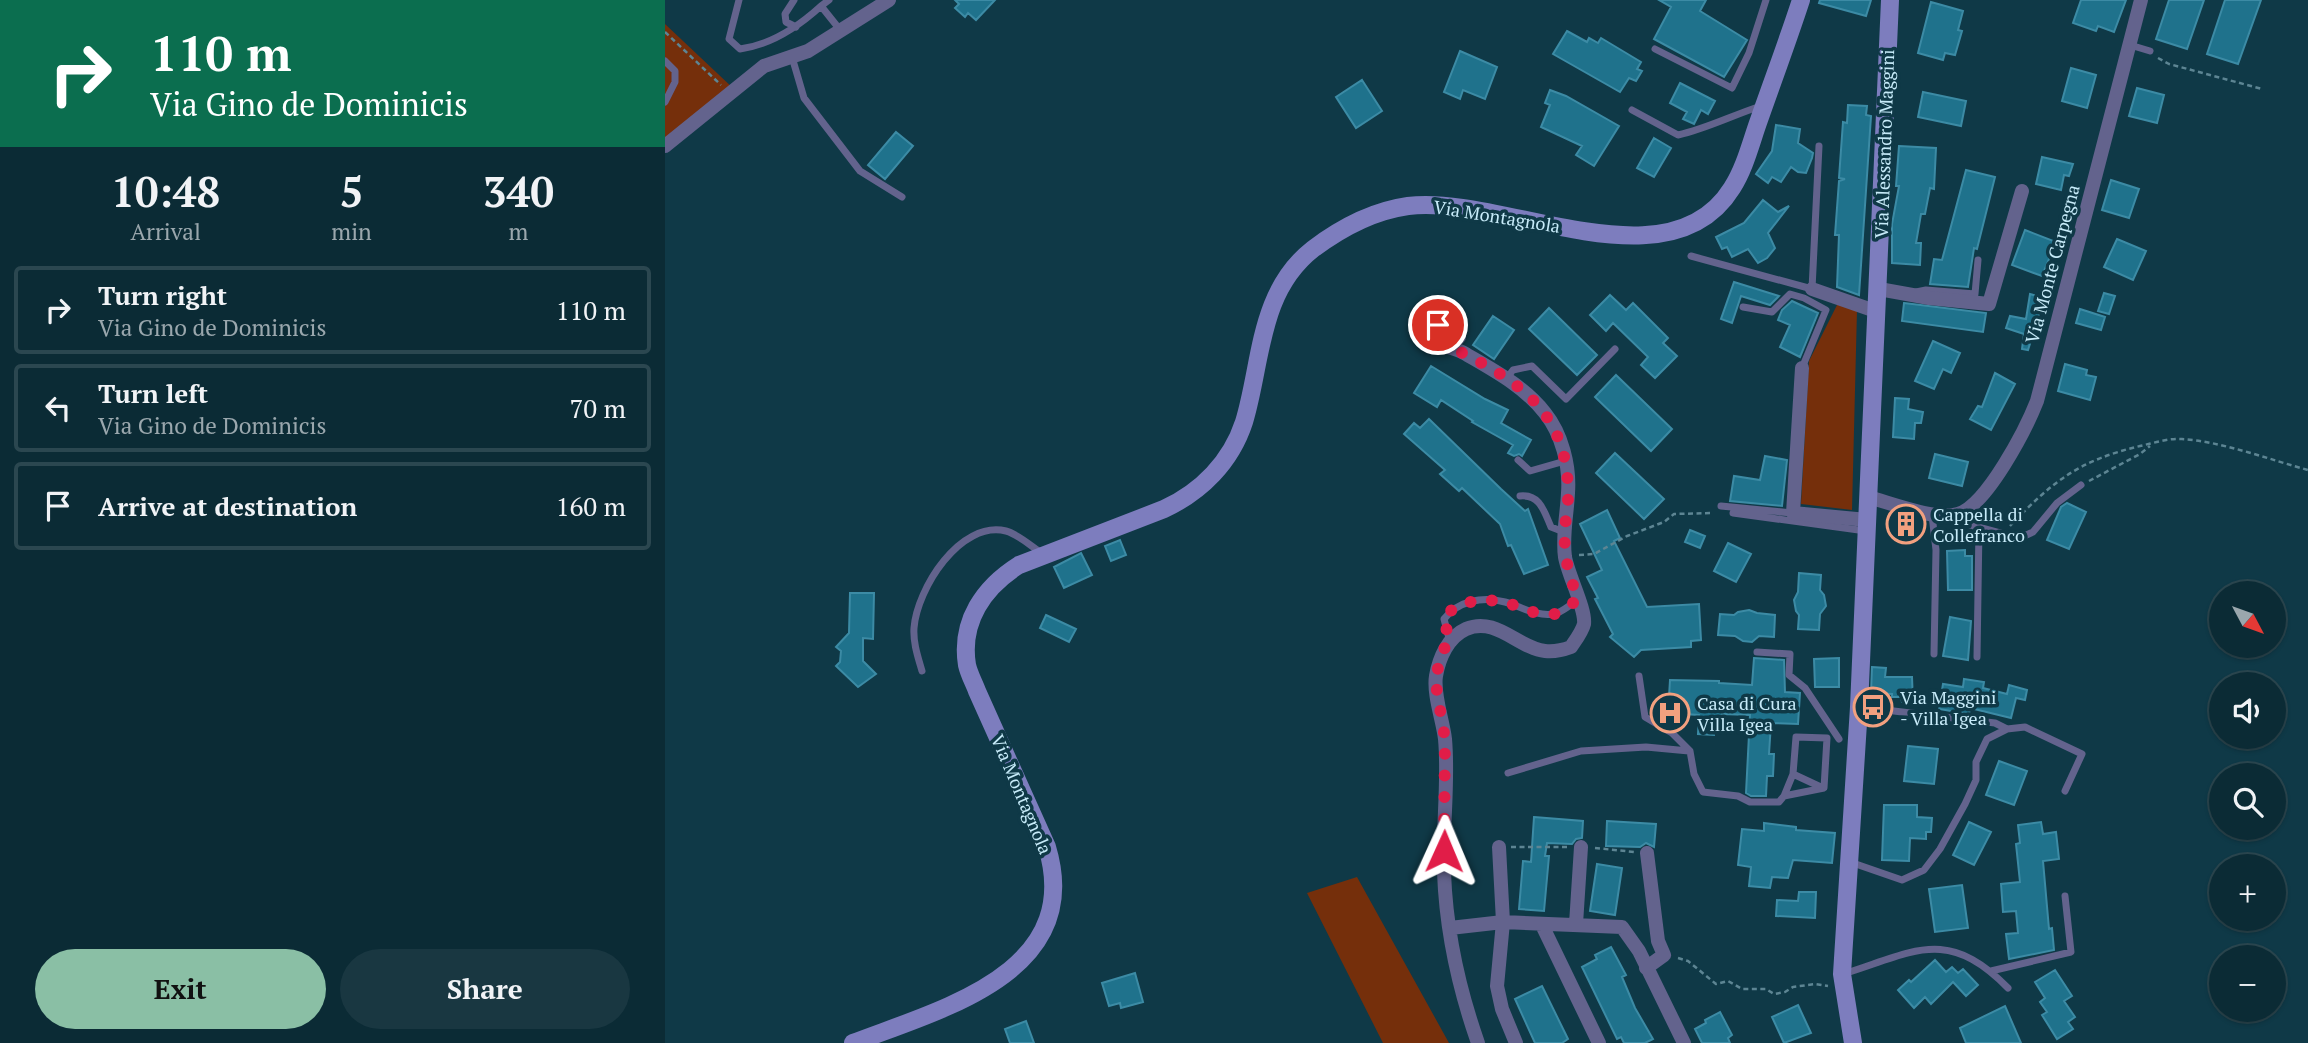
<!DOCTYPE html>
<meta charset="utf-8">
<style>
body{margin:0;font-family:"PT Serif",serif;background:#193741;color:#f1f3f6;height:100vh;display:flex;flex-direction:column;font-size:26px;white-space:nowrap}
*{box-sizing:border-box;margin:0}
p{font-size:23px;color:#9aa7ad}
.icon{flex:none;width:38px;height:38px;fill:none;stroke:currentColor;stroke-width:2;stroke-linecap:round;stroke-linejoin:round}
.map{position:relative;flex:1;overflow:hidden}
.sheet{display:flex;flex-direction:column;background:#0b2b35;width:665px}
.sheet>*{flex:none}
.hud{background:#0b6e4f;color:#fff;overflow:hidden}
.needle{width:46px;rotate:131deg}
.buttons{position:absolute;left:1544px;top:581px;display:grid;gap:14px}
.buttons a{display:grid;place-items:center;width:77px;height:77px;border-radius:50%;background:#0b2b35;box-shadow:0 2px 5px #0004,0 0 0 2px #2b4750;font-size:35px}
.pin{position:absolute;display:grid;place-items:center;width:60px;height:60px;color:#fff;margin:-30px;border:4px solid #fff;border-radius:50%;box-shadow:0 2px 7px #0007}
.me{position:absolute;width:77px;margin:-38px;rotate:1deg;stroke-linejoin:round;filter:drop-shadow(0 0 5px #0008)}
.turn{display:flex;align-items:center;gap:24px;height:147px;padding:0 35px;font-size:32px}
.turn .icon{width:91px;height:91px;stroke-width:2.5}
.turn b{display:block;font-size:49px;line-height:60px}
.eta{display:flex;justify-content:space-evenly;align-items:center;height:119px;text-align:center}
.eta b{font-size:42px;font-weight:700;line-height:49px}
.primary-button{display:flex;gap:14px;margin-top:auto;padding:14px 35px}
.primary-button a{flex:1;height:80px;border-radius:42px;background:#8abfa5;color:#111;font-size:28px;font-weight:700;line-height:80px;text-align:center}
.primary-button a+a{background:#193741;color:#f1f3f6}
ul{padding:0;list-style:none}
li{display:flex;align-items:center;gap:21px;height:88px;margin:0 14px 10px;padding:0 21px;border:4px solid #2b4750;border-radius:7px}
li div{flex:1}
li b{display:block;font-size:26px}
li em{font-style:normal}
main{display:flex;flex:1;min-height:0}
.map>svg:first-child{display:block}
</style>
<main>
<section class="sheet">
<div class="hud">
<div class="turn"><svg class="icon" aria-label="right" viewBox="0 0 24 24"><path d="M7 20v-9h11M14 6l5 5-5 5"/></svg><div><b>110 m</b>Via Gino de Dominicis</div></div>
</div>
<div class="eta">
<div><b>10:48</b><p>Arrival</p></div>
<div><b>5</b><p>min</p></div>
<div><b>340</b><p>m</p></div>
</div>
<ul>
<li><svg class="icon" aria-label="right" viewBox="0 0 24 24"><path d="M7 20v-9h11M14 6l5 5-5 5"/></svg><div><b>Turn right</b><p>Via Gino de Dominicis</p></div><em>110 m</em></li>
<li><svg class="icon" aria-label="left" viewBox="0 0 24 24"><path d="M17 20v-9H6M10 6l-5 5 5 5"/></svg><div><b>Turn left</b><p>Via Gino de Dominicis</p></div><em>70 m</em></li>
<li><svg class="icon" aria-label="arrive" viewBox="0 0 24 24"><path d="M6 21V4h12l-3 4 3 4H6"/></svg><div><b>Arrive at destination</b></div><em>160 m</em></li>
</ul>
<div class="primary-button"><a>Exit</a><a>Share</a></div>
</section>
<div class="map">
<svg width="1643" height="1043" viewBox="0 0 1643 1043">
<rect width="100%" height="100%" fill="#0f3947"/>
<path fill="#752f0b" d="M0 24 70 90 0 146Z
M1173 303 1192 310 1187 510 1136 504 1144 361Z
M692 877 784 1043H718L642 893Z"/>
<path fill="#1f728c" stroke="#3c8ba5" stroke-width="2" d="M290 0H330L311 20 303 13 300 17 290 8 294 4Z
M994 0H1041L1035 11 1082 40 1059 77 989 39 1006 7Z
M1155 0H1206L1201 16 1154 3Z
M1416 0H1461L1449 32 1433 26 1431 31 1408 23Z
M1504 0H1539L1522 49 1491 39Z
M1560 0H1596L1573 64 1542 54Z
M1266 2 1298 11 1293 30 1297 31 1290 55 1280 53 1278 60 1253 53Z
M902 31 922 42 924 38 933 43 936 38 976 62 972 69 977 71 971 81 964 78 955 92 888 54Z
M795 51 832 67 820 99 798 90 795 99 779 92Z
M1406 68 1431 75 1422 108 1397 101Z
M697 80 717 111 691 128 671 97Z
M1015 83 1050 101 1043 114 1036 110 1029 124 1018 119 1022 112 1005 103Z
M1472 88 1499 95 1492 123 1464 116Z
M885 90 901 96 954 126 929 166 911 155 917 146 876 127 885 105 880 103Z
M1258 92 1301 101 1296 126 1253 117Z
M1183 105 1202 106 1201 115 1206 116 1194 295 1172 287 1174 235H1170L1174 181 1180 179 1174 178 1178 122 1182 123Z
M1111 125 1135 129 1133 143 1148 153 1147 158 1141 173 1133 172 1126 167 1116 182 1107 177 1103 183 1091 174 1107 151Z
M231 132 248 146 220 179 203 165Z
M989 138 1006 148 989 177 972 168Z
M1234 146 1271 148 1269 189 1265 188 1260 214H1256L1251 243H1256L1255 265 1227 263V224L1234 186H1231Z
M1377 157 1408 164 1404 176 1399 175 1396 190 1371 184Z
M1301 170 1330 177 1312 249 1309 248 1303 287 1265 284 1269 259 1277 260Z
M1446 180 1474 189 1464 218 1437 210Z
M1098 200 1113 212 1124 206 1103 233 1110 248 1102 258 1093 263 1083 249 1067 257 1062 247 1057 249 1051 237 1079 223Z
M1360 230 1391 242 1377 276 1347 265Z
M1452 239 1481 251 1468 280 1439 267Z
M1069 282 1114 296 1105 305 1076 296 1067 323 1056 319Z
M1439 293 1450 296 1444 314 1433 311Z
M1365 294 1379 298 1363 350 1357 349 1359 334 1341 328 1345 316 1361 319Z
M945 295 961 310 968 303 1003 338 998 343 1012 356 990 378 976 365 983 357 948 323 941 331 925 315Z
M1127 301 1153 313 1135 357 1115 347 1125 325 1113 320 1117 310Z
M1239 303 1321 313 1318 332 1237 321Z
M884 308 932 355 912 375 864 329Z
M1415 309 1440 317 1436 330 1411 323Z
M828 316 849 330 829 359 808 345Z
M1268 341 1295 353 1286 373 1278 369 1269 389 1250 381Z
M1400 364 1422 370 1421 375 1431 377 1425 400 1393 391Z
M766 366 820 399 843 410 836 423 866 440 857 456 854 454 849 456 843 453 848 445 807 422 808 421 776 400 772 407 749 393Z
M1330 373 1350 384 1326 430 1305 419 1313 406 1317 407Z
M951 375 1007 429 986 451 930 397Z
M1230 398 1244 399 1243 409 1258 412 1256 423H1250L1249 439 1228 437Z
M764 419 836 489 860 511 863 509 883 565 859 574 846 545 843 546 835 524 797 488 794 491 775 474 780 470 739 434 749 423 755 428Z
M950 453 999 499 979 519 931 473Z
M1270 454 1303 462 1297 486 1264 478Z
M1100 456 1122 460 1117 506 1065 501 1069 476 1095 480Z
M1402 503 1421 512 1404 549 1382 540 1396 507Z
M942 510 955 538 949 541 982 607 1034 604 1036 640 1026 641V647L976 650 969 657 945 637 948 634 930 599 933 598 922 577 937 570 915 524Z
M1233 525a8 8 0 1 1 16 0a8 8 0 1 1-16 0Z
M1025 530 1040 536 1035 548 1020 542Z
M455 540 461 555 446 561 440 546Z
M1063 543 1086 554 1071 582 1049 571Z
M1300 550V556H1307V590H1283L1282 551Z
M416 553 427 575 399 588 389 567Z
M1134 573 1156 575 1155 590 1159 595 1161 606 1155 614 1154 630 1133 629 1134 615 1131 611 1129 600 1133 592Z
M185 593H209L208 639 198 638V661L211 674 193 687 171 666 175 662 176 651 171 647 184 633Z
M1084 610 1092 613 1110 615 1109 637 1094 636 1087 642 1078 641 1070 636 1053 635 1055 614 1069 615 1073 612Z
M381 615 411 629 404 642 375 628Z
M1285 617 1306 621 1303 660 1278 656Z
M1089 658 1119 660 1120 692 1135 693 1133 724 1106 723 1104 754H1109L1108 776H1102L1101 796H1086L1081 793 1085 715 1057 714V717H1050L1049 735 1033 734 1034 715 1003 713 1005 680 1054 681V683L1087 685Z
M1174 658V687H1150L1149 659Z
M1207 667 1221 668 1220 677H1247L1248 702H1237L1236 697H1227V694L1206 693Z
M1299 679 1319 682 1318 688 1342 694 1344 685 1362 690 1360 700 1351 698 1346 718 1305 708 1304 714 1274 709 1278 684 1298 687Z
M1243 746 1273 749 1269 784 1239 781Z
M1334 761 1362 771 1349 805 1321 795Z
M1219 805H1252V817L1267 818 1266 832H1261V839L1245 838 1244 861 1217 860Z
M869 817 918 821 917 838 911 839 907 844 882 843 880 856H884L879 911 854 909 858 861 866 862Z
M942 821 991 824 989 847 981 843 975 847 941 846Z
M1304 822 1326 832 1309 865 1288 855Z
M1376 822 1378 834 1391 832 1394 859 1378 861 1384 929 1387 928 1389 950 1344 959 1341 934 1353 933 1351 911 1338 912 1336 884 1355 882 1351 844 1355 843 1353 825Z
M1099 823 1131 827V830L1170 833 1167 863 1128 860 1123 878 1107 877 1105 888 1084 886 1086 867 1073 865 1077 829 1099 831Z
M932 864 957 868 950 915 925 911Z
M1297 885 1303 928 1270 932 1264 889Z
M1134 892H1151L1150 918 1111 916 1112 900 1133 901Z
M946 947 961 975 957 977 970 1008 988 1039 980 1043H959L956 1037 952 1039 917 967 932 959 930 955Z
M1270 960 1281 972 1287 967 1293 973 1298 969 1313 985 1301 996 1288 982 1266 1004 1260 997 1249 1008 1233 990 1244 980 1246 982Z
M1390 970 1407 996 1399 1001 1410 1017 1403 1022 1408 1029 1392 1039 1377 1015 1382 1012 1375 1002 1380 998 1370 982Z
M470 973 478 1002 456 1008 455 1003 444 1006 437 983Z
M877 986 903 1039 897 1043H870L850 999Z
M1133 1005 1146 1033 1119 1043 1107 1017Z
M1340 1006 1356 1043H1301L1295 1028Z
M1055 1012 1067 1035 1063 1038 1065 1043H1037L1030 1029 1041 1023 1040 1020Z
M361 1021 369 1043H345L340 1029Z"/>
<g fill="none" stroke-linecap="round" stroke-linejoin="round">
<path stroke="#5d8593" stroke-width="2.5" stroke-dasharray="5 3.5" stroke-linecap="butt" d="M0 32 56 85
M1493 58 1504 64 1597 89
M1424 481 1475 454 1485 446
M1345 526C1388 481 1413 461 1475 446 1489 443 1503 438 1517 439 1555 441 1606 460 1643 470
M914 555 929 554 962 536 999 522 1009 514 1047 513
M846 847H902
M930 848 969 852
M1013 958 1023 961 1051 984 1063 981 1077 989H1101L1109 994 1120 992 1128 987 1150 984 1163 986"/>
<path stroke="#63638d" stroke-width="7" d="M74 0 64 39 75 49C105 45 133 27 156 6L176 31
M129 0 120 14 121 22 131 27
M156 6 164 0
M1465 45 1485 51
M990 49 1067 88 1084 53 1101 0
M127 57 139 98 195 171 237 197
M0 61 10 71V82L0 102
M967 110 1013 135C1041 129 1068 115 1096 106
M1026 256 1147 289 1154 146
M1251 292 1261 290 1310 294 1313 260
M1078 307 1107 312 1125 294 1139 298 1161 310 1137 368
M842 378 848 370 867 366 901 399 950 349
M853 460 865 471 900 461
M855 496C875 494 879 511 886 527L899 532
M1056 506 1127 513
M1068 513 1201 531
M1267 515 1271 550 1269 654
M1292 515 1302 524 1346 536 1357 537 1368 532 1392 503 1416 485
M785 642 779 619C793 601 817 596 840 602 855 606 871 617 889 614 896 613 906 604 913 600
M1092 652 1125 654 1124 675 1140 688 1174 739
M1312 657 1314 527
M257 671C253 657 248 643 249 628 252 589 295 520 341 531 353 534 367 547 378 554
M974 676 980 717 1007 733 1025 751 1029 774 1038 792 1073 796 1085 802H1114L1119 796
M1195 707 1330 723 1342 729
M1131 737 1162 738 1159 788 1119 796 1128 774Z
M843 773 916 751 981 747 1024 751
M1128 774 1158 788
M1185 862 1237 880 1259 870 1275 849 1300 804 1311 780V762L1322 739 1342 729 1360 727 1417 754 1400 791
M1326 971 1406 952 1400 896
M1178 974C1249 952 1282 926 1343 988"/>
<path stroke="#63638d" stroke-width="14" d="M0 146 99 66 143 51 224 0
M1147 289 1213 312
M1214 289 1264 298 1324 304 1357 191
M779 344H787L794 337V329L786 321C778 319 772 324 770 332 771 337 771 339 775 342 781 347 791 349 799 353 828 370 859 386 880 413 897 434 905 466 903 493 902 515 897 536 900 557 903 575 921 609 919 624 917 632 910 641 906 647 898 650 889 652 880 651 853 648 831 616 801 629 783 637 774 658 771 676 768 694 778 721 780 739 784 783 777 828 779 872 781 929 794 989 813 1043
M1137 368 1128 513 1202 520
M1203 497C1226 503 1271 521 1293 514 1322 505 1361 429 1372 401L1476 0
M834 847 838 922 832 986 837 1009 851 1043
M911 924 916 847
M877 925 934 1043
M785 928 838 922 957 927 974 951 1019 1043
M981 968 999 955 993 941 982 853"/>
<path stroke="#7d7dbe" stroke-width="18" d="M188 1043C276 1009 420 973 382 847L312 691C309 683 304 674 302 665 295 621 319 587 354 565L499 509C536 492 566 462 579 422 597 363 593 292 648 249 676 228 707 211 743 206 837 194 1004 290 1067 188 1080 168 1086 142 1094 120 1108 80 1123 40 1136 0
M1188 1043 1177 974 1194 707 1225 0"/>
</g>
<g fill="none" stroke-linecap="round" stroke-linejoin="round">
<path stroke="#e11d48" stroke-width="12" stroke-dasharray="0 21.6" d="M773 325 770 332 775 342C843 375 901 404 903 489 904 503 900 518 900 532 898 556 905 577 913 600L890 614 867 612 838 601 811 600 788 608 779 620 785 642 778 650 770 679 780 739 779 851"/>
</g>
<defs>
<symbol id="building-ring" viewBox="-11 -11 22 22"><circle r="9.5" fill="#0f3947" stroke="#f2a07f" stroke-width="1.5"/><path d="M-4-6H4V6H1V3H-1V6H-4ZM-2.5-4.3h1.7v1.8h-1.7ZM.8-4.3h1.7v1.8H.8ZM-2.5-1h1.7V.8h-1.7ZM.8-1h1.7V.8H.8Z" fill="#f2a07f"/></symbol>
<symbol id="bus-ring" viewBox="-11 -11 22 22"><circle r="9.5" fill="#0f3947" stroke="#f2a07f" stroke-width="1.5"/><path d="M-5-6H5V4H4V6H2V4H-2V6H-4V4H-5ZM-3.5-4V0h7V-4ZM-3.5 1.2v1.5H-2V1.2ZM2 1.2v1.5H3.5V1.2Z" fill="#f2a07f"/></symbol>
<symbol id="hospital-ring" viewBox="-11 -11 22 22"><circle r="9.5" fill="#0f3947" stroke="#f2a07f" stroke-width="1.5"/><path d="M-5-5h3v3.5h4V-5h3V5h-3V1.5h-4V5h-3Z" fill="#f2a07f"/></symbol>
</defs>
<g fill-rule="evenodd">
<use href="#building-ring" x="1219" y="502" width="44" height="44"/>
<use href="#bus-ring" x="1186" y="685" width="44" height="44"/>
<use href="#hospital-ring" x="983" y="691" width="44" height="44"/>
</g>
<g text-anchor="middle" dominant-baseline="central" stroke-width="7" stroke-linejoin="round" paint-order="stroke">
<g font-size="18" fill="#c7ebf9" stroke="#0f3947">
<text transform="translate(1219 144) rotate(-88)">Via Alessandro Maggini</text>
<text transform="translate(832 216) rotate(9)">Via Montagnola</text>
<text transform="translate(1387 264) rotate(-75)">Via Monte Carpegna</text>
<text transform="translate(357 794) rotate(67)">Via Montagnola</text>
</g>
<g font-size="18" fill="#c7ebf9" stroke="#0f3947" text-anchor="start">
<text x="1268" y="514">Cappella di<tspan x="1268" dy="21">Collefranco</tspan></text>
<text x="1235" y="697">Via Maggini<tspan x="1235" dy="21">- Villa Igea</tspan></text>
<text x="1032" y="703">Casa di Cura<tspan x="1032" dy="21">Villa Igea</tspan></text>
</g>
</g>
</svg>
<div class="buttons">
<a><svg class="needle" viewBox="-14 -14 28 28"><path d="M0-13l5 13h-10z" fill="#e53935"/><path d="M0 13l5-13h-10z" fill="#9aa7ad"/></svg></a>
<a><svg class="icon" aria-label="sound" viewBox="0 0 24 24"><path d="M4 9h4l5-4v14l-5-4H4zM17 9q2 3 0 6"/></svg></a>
<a><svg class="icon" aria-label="search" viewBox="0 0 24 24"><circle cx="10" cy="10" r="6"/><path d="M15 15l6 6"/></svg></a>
<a>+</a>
<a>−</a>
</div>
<div class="pin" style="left:773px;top:325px;background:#d93025"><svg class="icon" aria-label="arrive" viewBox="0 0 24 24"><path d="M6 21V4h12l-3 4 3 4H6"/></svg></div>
<svg class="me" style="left:779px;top:851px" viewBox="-20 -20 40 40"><path d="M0-17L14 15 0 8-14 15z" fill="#e11d48" stroke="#fff" stroke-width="4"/></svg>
</div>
</main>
